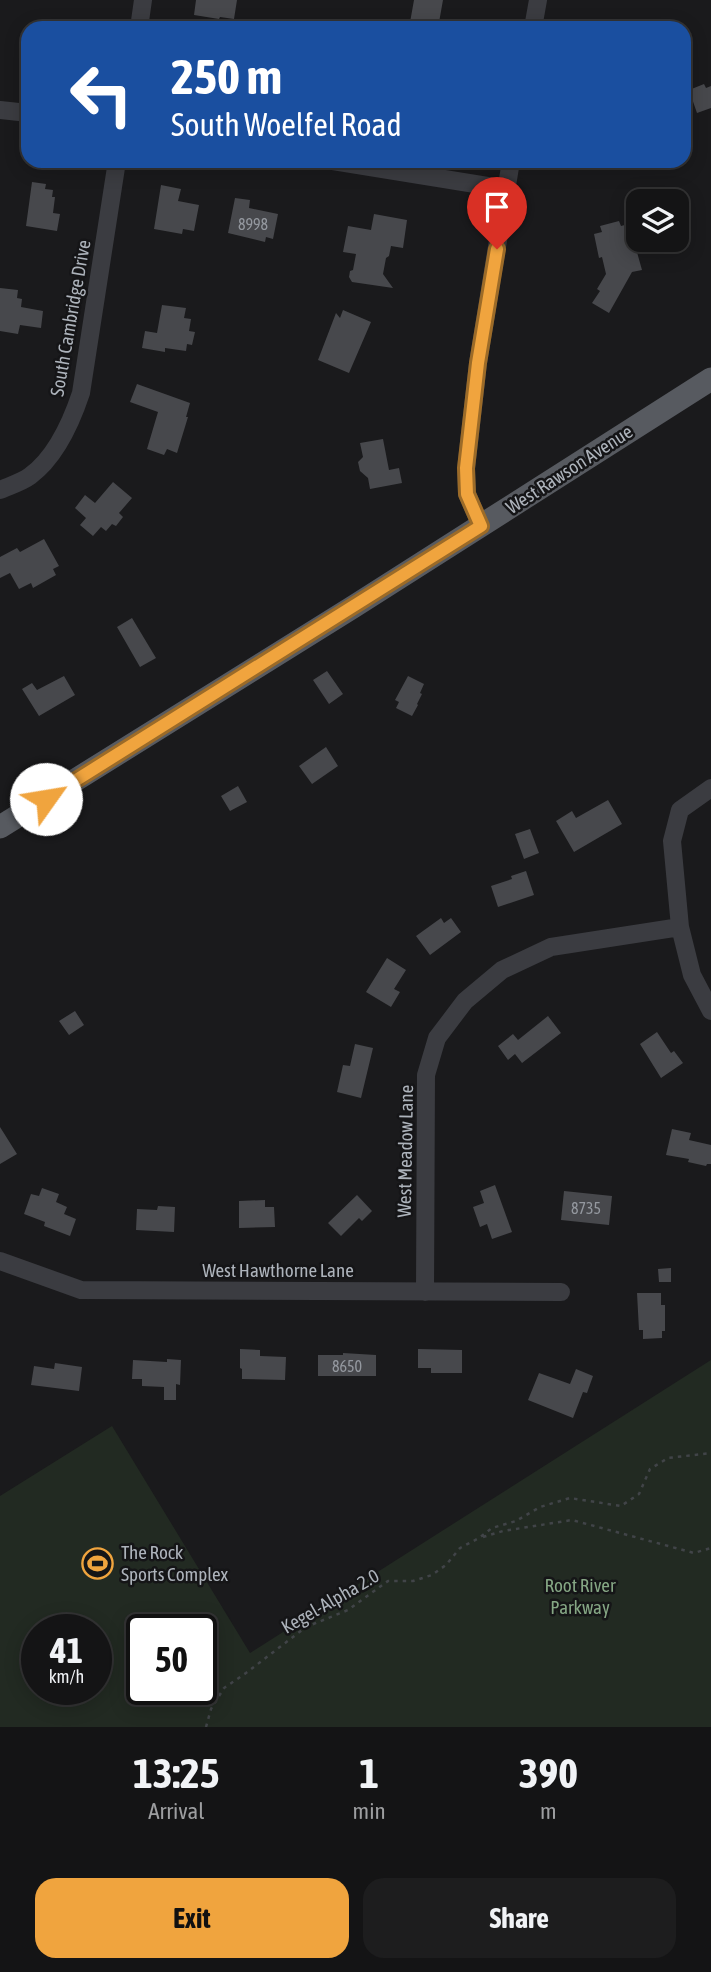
<!DOCTYPE html>
<style>
body{margin:0;font-family:"Asap Condensed",sans-serif;background:#1d1d1e;color:#f1f3f6;height:100vh;display:flex;flex-direction:column;font-size:26px;white-space:nowrap}
*{box-sizing:border-box;margin:0}
p{font-size:23px;color:#9d9ea0}
.icon{flex:none;width:38px;height:38px;fill:none;stroke:currentColor;stroke-width:2;stroke-linecap:round;stroke-linejoin:round}
.map{position:relative;height:1727px;overflow:hidden}
.panel{display:flex;flex-direction:column;background:#141415;flex:1}
.panel>*{flex:none}
.hud{position:absolute;left:21px;top:21px;width:670px;height:147px;border-radius:21px;box-shadow:0 4px 18px #0003,0 0 0 2px #333334;background:#1a4fa0;color:#fff;overflow:hidden}
.buttons{position:absolute;left:626px;top:189px;display:grid;gap:14px}
.buttons a{display:grid;place-items:center;width:63px;height:63px;border-radius:14px;background:#141415;box-shadow:0 4px 18px #0003,0 0 0 2px #333334;font-size:35px}
.speed{position:absolute;left:21px;top:1614px;display:flex;gap:14px;font-size:35px;font-weight:700;text-align:center}
.speed>*{display:grid;place-content:center;width:91px;height:91px;border-radius:50%;background:#141415;box-shadow:0 4px 18px #0003,0 0 0 2px #333334;line-height:1}
.speed small{font-size:18px;font-weight:400}
.speed .limit{border:4px solid #111;border-radius:10px;background:#fff;color:#111}
.pin{position:absolute;display:grid;place-items:center;width:60px;height:60px;color:#fff;margin:-72px -30px;border-radius:50% 50% 50% 0;rotate:-45deg;box-shadow:0 0 7px #0007}
.pin .icon{rotate:45deg}
.me{position:absolute;width:77px;margin:-38px;rotate:58deg;stroke-linejoin:round;filter:drop-shadow(0 0 5px #0008)}
.turn{display:flex;align-items:center;gap:24px;height:147px;padding:0 35px;font-size:32px}
.turn .icon{width:91px;height:91px;stroke-width:2.5}
.turn b{display:block;font-size:49px;line-height:60px}
.eta{display:flex;justify-content:space-evenly;align-items:center;height:119px;text-align:center}
.eta b{font-size:42px;font-weight:700;line-height:49px}
.action{display:flex;gap:14px;margin-top:auto;padding:14px 35px}
.action a{flex:1;height:80px;border-radius:21px;background:#f0a43e;color:#111;font-size:28px;font-weight:700;line-height:80px;text-align:center}
.action a+a{background:#1d1d1e;color:#f1f3f6}
.map>svg:first-child{display:block}
</style>
<div class="map">
<svg width="711" height="1727" viewBox="0 0 711 1727">
<rect width="100%" height="100%" fill="#1a1a1c"/>
<path fill="#222a22" fill-rule="evenodd" d="M711 1360V1727H0V1496L112 1426 250 1653ZM37 1629H96V1689H37ZM142 1629H201V1689H142Z"/>
<path fill="#47484c" d="M196 0H237L234 19 220 17 219 19 194 15Z
M414 0H443L438 28H409Z
M704 84 706 88 711 86V108L697 113 689 90Z
M32 182 46 184 45 189 53 190 52 197H55L53 213 60 214 57 231 26 226Z
M161 185 181 189 178 201 199 205 194 231 183 229 182 234 154 229Z
M235 198 250 200 249 208 278 214 273 239 266 237 265 242 228 233Z
M374 214 407 220 403 248 391 246 389 256 386 258 383 274 393 288 352 282 349 277 350 271 353 270 356 254 343 252 348 226 371 230Z
M619 221 621 226 632 223 636 237 633 238 642 270 632 272 609 313 592 303 600 291 597 289 606 274 602 257 599 258 594 234 602 232 600 226Z
M0 288 18 290 17 298 22 299 21 307 43 311 41 328 20 325 18 334 0 331Z
M162 305 186 308 184 318 191 319 189 331 195 332 192 345 187 344 186 351 165 348V352L142 348 145 331 157 333Z
M343 310 371 322 349 373 318 360 336 313 340 318Z
M137 384 190 403 186 417H188L177 453 167 449 164 455 147 449 158 412 130 402Z
M383 439 389 470 399 468 402 483 370 489 368 478 360 471 358 462 363 457 360 443Z
M113 482 132 498 119 513 123 517 116 526 112 524 106 531 101 527 93 536 80 525 86 518 75 508 85 495 95 503Z
M44 539 59 566 53 569 56 575 33 588 31 583 19 589 10 573 0 578V557L17 548 20 552Z
M132 618 156 658 140 667 117 627Z
M327 671 343 694 329 704 313 680Z
M64 676 75 695 39 716 22 689 32 683 37 690Z
M408 676 424 684 420 693 422 694 417 704 418 705 412 716 396 708 399 702 395 700Z
M326 747 338 766 312 784 299 766Z
M238 786 247 802 230 811 221 796Z
M608 800 622 824 574 852 556 821 572 811 576 818Z
M530 829 539 853 524 859 515 834Z
M526 871 534 895 498 907 491 886 512 879 511 876Z
M441 918 444 923 451 918 461 932 430 955 416 936Z
M387 958 406 970 394 989 400 992 391 1007 366 992Z
M75 1011 84 1025 69 1035 59 1021Z
M548 1016 561 1033 522 1063 515 1054 508 1060 498 1046 513 1034 518 1040Z
M657 1032 671 1053 674 1051 683 1063 661 1078 640 1044Z
M355 1044 373 1048 361 1098 337 1092 343 1065 350 1066Z
M0 1127 17 1154 0 1164Z
M672 1129 691 1133 689 1140 711 1145V1164H707L706 1166 688 1162 689 1159 666 1155Z
M495 1185 512 1232 492 1239 487 1224 480 1227 473 1207 484 1203 480 1191Z
M42 1188 59 1194 56 1202 67 1207 64 1214 76 1219 70 1236 44 1226 45 1222 24 1214 31 1194 39 1196Z
M564 1191 612 1196 609 1225 561 1220Z
M357 1195 372 1211 362 1221 359 1218 341 1236 328 1223Z
M265 1200V1207H274L275 1227 239 1228V1201Z
M158 1206 175 1207 174 1232 136 1230 137 1209 157 1210Z
M671 1268V1282H659L658 1269Z
M637 1293H661V1305H665V1331H662V1338L643 1339V1330H639Z
M240 1349 260 1350V1356L286 1357 285 1380 242 1379V1369L240 1368Z
M418 1349 462 1350V1373H431V1368H418Z
M343 1353 376 1355V1376H318V1355H343Z
M167 1359 181 1360 180 1385 176 1384V1400H164V1387L142 1386V1379H132L133 1360 167 1362Z
M55 1363 82 1367 79 1391 31 1385 34 1366 54 1369Z
M576 1369 593 1376 587 1393 583 1392 573 1418 528 1400 539 1373 570 1384Z"/>
<g fill="none" stroke-linecap="round" stroke-linejoin="round">
<path stroke="#414448" stroke-width="2.5" stroke-dasharray="3.5 5" stroke-linecap="butt" d="M483 1537 503 1531 572 1520 694 1553 711 1548
M206 1727 211 1709 224 1688 246 1673 306 1627 348 1610 388 1581H413L432 1575 446 1565 460 1548 479 1538 492 1528 516 1521 540 1507 570 1498 621 1506 639 1494 650 1469 668 1458 711 1453"/>
<path stroke="#3b3c41" stroke-width="18" d="M139 28 143 0
M533 28 538 0
M0 110 28 113
M333 161 506 189
M0 490C9 486 22 482 30 476 56 457 71 423 81 393L117 161
M481 526 467 494 466 469 478 363 511 161
M711 788 680 810 672 841 680 927 692 975 711 1011
M0 1261 81 1290 561 1292
M425 1292 426 1075 437 1038 465 1001 502 970 551 947 680 927"/>
<path stroke="#575a60" stroke-width="23" d="M0 827 353 607 711 379"/>
</g>
<g fill="none" stroke-linecap="round" stroke-linejoin="round">
<defs>
<path id="route" d="M46 799 481 526 467 494 466 468 478 363 497 249"/>
</defs>
<use href="#route" stroke="#9c6b28" stroke-width="18"/>
<use href="#route" stroke="#f0a43e" stroke-width="12"/>
</g>
<defs>
<symbol id="stadium-ring" viewBox="-11 -11 22 22"><circle r="9.5" fill="#151517" stroke="#f0a43e" stroke-width="1.5"/><path d="M0-5a6.5 5 0 1 0 0 10a6.5 5 0 1 0 0-10ZM-3.5-1.8h7v3.6h-7Z" fill="#f0a43e"/></symbol>
</defs>
<g fill-rule="evenodd">
<use href="#stadium-ring" x="80" y="1546" width="35" height="35"/>
</g>
<g text-anchor="middle" dominant-baseline="central" stroke-width="5" stroke-linejoin="round" paint-order="stroke">
<g font-size="16" fill="#94989f">
<text x="253" y="224">8998</text>
<text x="586" y="1208">8735</text>
<text x="347" y="1366">8650</text>
</g>
<g font-size="19" fill="#adb3bb" stroke="#151517">
<text transform="translate(70 318) rotate(-80)">South Cambridge Drive</text>
<text transform="translate(569 469) rotate(-33)">West Rawson Avenue</text>
<text transform="translate(405 1151) rotate(-89)">West Meadow Lane</text>
<text x="278" y="1270">West Hawthorne Lane</text>
<text transform="translate(330 1601) rotate(-30)">Kegel-Alpha 2.0</text>
</g>
<g font-size="19" fill="#adb3bb" stroke="#151517" text-anchor="start">
<text x="121" y="1552">The Rock<tspan x="121" dy="22">Sports Complex</tspan></text>
</g>
<g font-size="19" fill="#85a684" stroke="#151517">
<text x="580" y="1585">Root River<tspan x="580" dy="22">Parkway</tspan></text>
</g>
</g>
</svg>
<div class="buttons">
<a><svg class="icon" aria-label="layers" viewBox="0 0 24 24"><path d="M12 4l9 5-9 5-9-5zM3 14l9 5 9-5"/></svg></a>
</div>
<div class="speed"><div>41<small>km/h</small></div><div class="limit">50</div></div>
<div class="pin" style="left:497px;top:249px;background:#d93025"><svg class="icon" aria-label="arrive" viewBox="0 0 24 24"><path d="M6 21V4h12l-3 4 3 4H6"/></svg></div>
<svg class="me" style="left:46px;top:799px" viewBox="-20 -20 40 40"><circle r="19" fill="#fff"/><path d="M0-13L10 11 0 6-10 11z" fill="#f0a43e"/></svg>
<div class="hud">
<div class="turn"><svg class="icon" aria-label="left" viewBox="0 0 24 24"><path d="M17 20v-9H6M10 6l-5 5 5 5"/></svg><div><b>250 m</b>South Woelfel Road</div></div>
</div>
</div>
<section class="panel">
<div class="eta">
<div><b>13:25</b><p>Arrival</p></div>
<div><b>1</b><p>min</p></div>
<div><b>390</b><p>m</p></div>
</div>
<div class="action"><a>Exit</a><a>Share</a></div>
</section>
